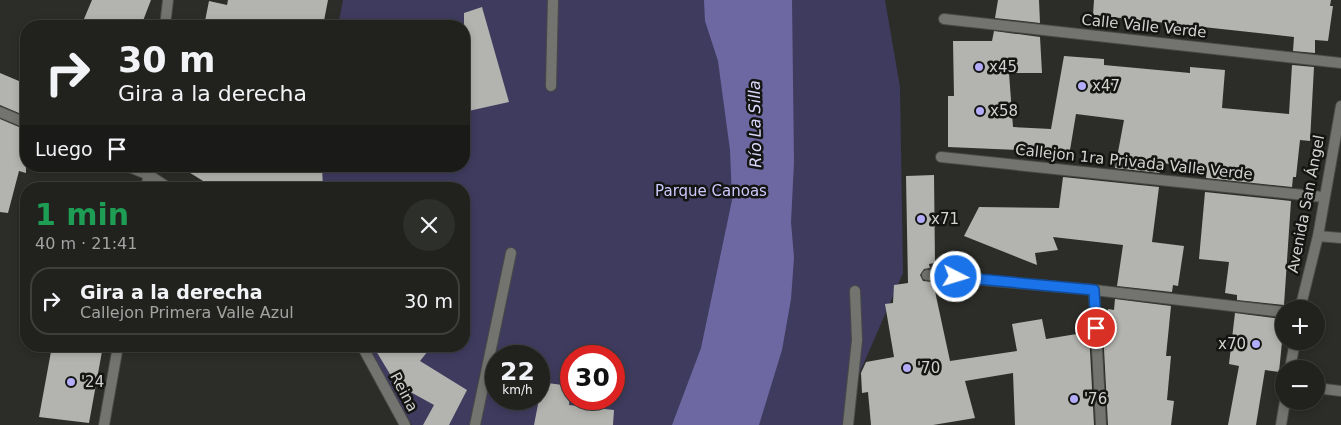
<!DOCTYPE html>
<html lang="es">
<meta charset="utf-8">
<style>
body{margin:0;font-family:"DejaVu Sans",sans-serif;background:#2d2f2b;color:#f1f3f6;height:100vh;display:flex;flex-direction:column;font-size:19px;white-space:nowrap}
*{box-sizing:border-box;margin:0}
p{font-size:16px;color:#a2a4a4}
.icon{flex:none;width:28px;height:28px;fill:none;stroke:currentColor;stroke-width:2;stroke-linecap:round;stroke-linejoin:round}
.map{position:relative;flex:1;overflow:hidden}
.drawer{position:absolute;left:20px;top:182px;width:450px;height:170px;display:flex;flex-direction:column;background:#21221e;border-radius:20px;box-shadow:0 2px 8px #0003,0 0 0 1px #3e3f3c}
.drawer>*{flex:none}
.top-card{position:absolute;left:20px;top:20px;width:450px;height:152px;border-radius:20px;box-shadow:0 2px 8px #0003,0 0 0 1px #3e3f3c;background:#21221e;color:#f1f3f6;overflow:hidden}
.fabs{position:absolute;left:1275px;top:300px;display:grid;gap:10px}
.fabs a{display:grid;place-items:center;width:50px;height:50px;border-radius:50%;background:#21221e;box-shadow:0 2px 8px #0003,0 0 0 1px #3e3f3c;font-size:25px}
.speed{position:absolute;left:485px;top:345px;display:flex;gap:10px;font-size:25px;font-weight:700;text-align:center}
.speed>*{display:grid;place-content:center;width:65px;height:65px;border-radius:50%;background:#21221e;box-shadow:0 2px 8px #0003,0 0 0 1px #3e3f3c;line-height:1}
.speed small{font-size:12px;font-weight:400}
.speed .limit{border:8px solid #d22;background:#fff;color:#111}
.pin{position:absolute;display:grid;place-items:center;width:42px;height:42px;color:#fff;margin:-21px;border:2px solid #fff;border-radius:50%;box-shadow:0 1px 5px #0007}
.me{position:absolute;width:55px;margin:-28px;rotate:95deg;stroke-linejoin:round;filter:drop-shadow(0 0 4px #0008)}
.turn{display:flex;align-items:center;gap:18px;height:105px;padding:0 15px;font-size:22px}
.turn .icon{width:65px;height:65px;stroke-width:2.5}
.turn b{display:block;font-size:35px;line-height:42px}
.then{display:flex;align-items:center;height:48px;padding:0 15px;background:#0003;gap:10px;font-size:19px}
.round{display:grid;place-items:center;flex:none;width:52px;height:52px;border-radius:26px;background:#2d2f2b}
.head{display:flex;align-items:center;justify-content:space-between;height:85px;padding:0 15px}
h1{font-size:30px;font-weight:700;line-height:38px;color:#1e9e55}
ul{padding:0;list-style:none}
li{display:flex;align-items:center;gap:15px;height:68px;margin:0 10px 8px;padding:0 5px;border:2px solid #3e3f3c;border-radius:20px}
li div{flex:1}
li b{display:block;font-size:19px}
li em{font-style:normal}
.map>svg:first-child{display:block}
</style>
<div class="map">
<svg width="1341" height="425" viewBox="0 0 1341 425">
<rect width="100%" height="100%" fill="#2c2d28"/>
<path fill="#3e3b5e" fill-rule="evenodd" d="M343 0H885L900 87 903 273 860 372 845 425H412L365 346H464V189H314L316 166H464V26H338ZM496 356H539V399H496ZM571 356H614V399H571Z"/>
<path fill="#6d68a2" d="M704 0H792L794 162 791 222 794 258 791 299 782 350 759 425H672L701 348 732 200 730 150 718 61 705 21Z"/>
<path fill="#b3b4af" d="M92 0H151L141 26H81Z
M228 0H328L323 26H204L209 1 227 5Z
M998 0H1039L1040 23 995 18Z
M1094 0H1331L1330 6H1333L1328 41 1315 40V53L1293 51 1294 37 1093 15Z
M482 7 509 102 464 112V13Z
M994 31 1040 37 1042 73H1009L1013 127 1051 129 1064 56 1104 59V65L1190 73V67L1225 70 1222 108 1289 114 1292 65 1314 67 1310 141 1300 140 1296 177H1293L1292 187 1206 178 1207 169 1162 163 1160 173 1115 168 1124 120 1076 114 1069 156 1043 151 948 147V96H954L953 41H992Z
M0 73 26 84V116L0 105Z
M0 119 26 130V173L19 171 8 213 0 212Z
M179 166H322L323 189H216Z
M934 175 935 263 929 264 930 268 924 269 920 275 923 281 933 282 950 361 1017 351 1012 324 1042 319 1046 339 1089 332 1094 425H1015L1013 373 965 381 975 418 933 425H871L868 392 862 393 861 373 866 362 894 357 885 304 893 303 894 285 908 283 906 176Z
M1063 177 1159 187 1152 242 1184 246 1178 286 1173 285 1172 292 1117 286 1123 245 1053 237 1058 250 1035 253 1037 265 964 236 979 207 1059 208Z
M1205 192 1291 201 1284 305 1237 300V295L1225 293 1229 262 1199 259Z
M1115 299 1171 306 1166 356H1171L1167 400 1174 401 1171 425H1108L1103 330 1107 329 1108 309 1114 310Z
M1235 313 1282 319 1284 322 1279 372 1265 370 1256 425H1228L1239 366 1229 364Z
M52 346H103L89 423 39 417Z
M373 346H432L420 361 467 390 449 425H423L434 405 396 384Z
M539 382 571 386 569 405 614 410 613 425H534L539 399Z"/>
<g fill="none" stroke-linecap="round" stroke-linejoin="round">
<defs>
<path id="lane" d="M551 86 553 0
M475 425 511 253"/>
<path id="street" d="M944 19 1341 63
M165 26 168 0
M0 112 26 123
M941 157 1323 197
M127 166 149 175 170 189
M146 189 150 166
M1318 236 1341 238
M927 275 1094 290 1284 312
M1094 290 1101 425
M1300 309 1318 236 1341 106
M362 346 405 425
M1290 369 1295 341
M1316 388 1341 391
M104 425 118 346
M848 425 857 340 855 291
M1281 425 1285 401"/>
</defs>
<use href="#lane" stroke="#494a46" stroke-width="12"/>
<use href="#street" stroke="#494a46" stroke-width="12"/>
<use href="#lane" stroke="#73746f" stroke-width="10"/>
<use href="#street" stroke="#73746f" stroke-width="10"/>
</g>
<g fill="none" stroke-linecap="round" stroke-linejoin="round">
<defs>
<path id="route" d="M956 277 1094 290 1096 328"/>
</defs>
<use href="#route" stroke="#114b97" stroke-width="12"/>
<use href="#route" stroke="#1a73e8" stroke-width="9"/>
</g>
<g fill="#b3adf9" stroke="#141513" stroke-width="2">
<circle cx="979" cy="67" r="5"/>
<circle cx="1082" cy="86" r="5"/>
<circle cx="980" cy="111" r="5"/>
<circle cx="921" cy="219" r="5"/>
<circle cx="1256" cy="344" r="5"/>
<circle cx="907" cy="368" r="5"/>
<circle cx="71" cy="382" r="5"/>
<circle cx="1074" cy="399" r="5"/>
</g>
<g text-anchor="middle" dominant-baseline="central" stroke-width="5" stroke-linejoin="round" paint-order="stroke">
<g font-size="15" fill="#d2d2cf" stroke="#141513">
<text transform="translate(1144 26) rotate(6)">Calle Valle Verde</text>
<text transform="translate(1134 162) rotate(6)">Callejon 1ra Privada Valle Verde</text>
<text transform="translate(1306 204) rotate(-79)">Avenida San Ángel</text>
<text transform="translate(404 392) rotate(62)">Reina</text>
</g>
<g font-size="15" fill="#d2d2cf" stroke="#141513" text-anchor="start">
<text x="989" y="67">x45</text>
<text x="1092" y="86">x47</text>
<text x="990" y="111">x58</text>
<text x="931" y="219">x71</text>
<text x="1246" y="344" text-anchor="end">x70</text>
<text x="917" y="368">'70</text>
<text x="81" y="382">'24</text>
<text x="1084" y="399">'76</text>
</g>
<g font-size="15" fill="#ccc9fd" stroke="#141513">
<text x="711" y="191">Parque Canoas</text>
</g>
<g font-size="16" font-style="italic" fill="#dbdafd" stroke="#141513">
<text transform="translate(755 124) rotate(-91)">Río La Silla</text>
</g>
</g>
</svg>
<div class="fabs">
<a>+</a>
<a>−</a>
</div>
<div class="speed"><div>22<small>km/h</small></div><div class="limit">30</div></div>
<div class="pin" style="left:1096px;top:328px;background:#d93025"><svg class="icon" aria-label="arrive" viewBox="0 0 24 24"><path d="M6 21V4h12l-3 4 3 4H6"/></svg></div>
<svg class="me" style="left:956px;top:277px" viewBox="-20 -20 40 40"><circle r="17" fill="#1a73e8" stroke="#fff" stroke-width="3"/><path d="M0-11L8 9 0 5-8 9z" fill="#fff"/></svg>
<div class="top-card">
<div class="turn"><svg class="icon" aria-label="right" viewBox="0 0 24 24"><path d="M7 20v-9h11M14 6l5 5-5 5"/></svg><div><b>30 m</b>Gira a la derecha</div></div>
<div class="then">Luego<svg class="icon" aria-label="arrive" viewBox="0 0 24 24"><path d="M6 21V4h12l-3 4 3 4H6"/></svg></div>
</div>
<section class="drawer">
<div class="head"><div><h1>1 min</h1><p>40 m · 21:41</p></div><a class="round"><svg class="icon" aria-label="close" viewBox="0 0 24 24"><path d="M6 6l12 12M18 6L6 18"/></svg></a></div>
<ul>
<li><svg class="icon" aria-label="right" viewBox="0 0 24 24"><path d="M7 20v-9h11M14 6l5 5-5 5"/></svg><div><b>Gira a la derecha</b><p>Callejon Primera Valle Azul</p></div><em>30 m</em></li>
</ul>
</section>
</div>
